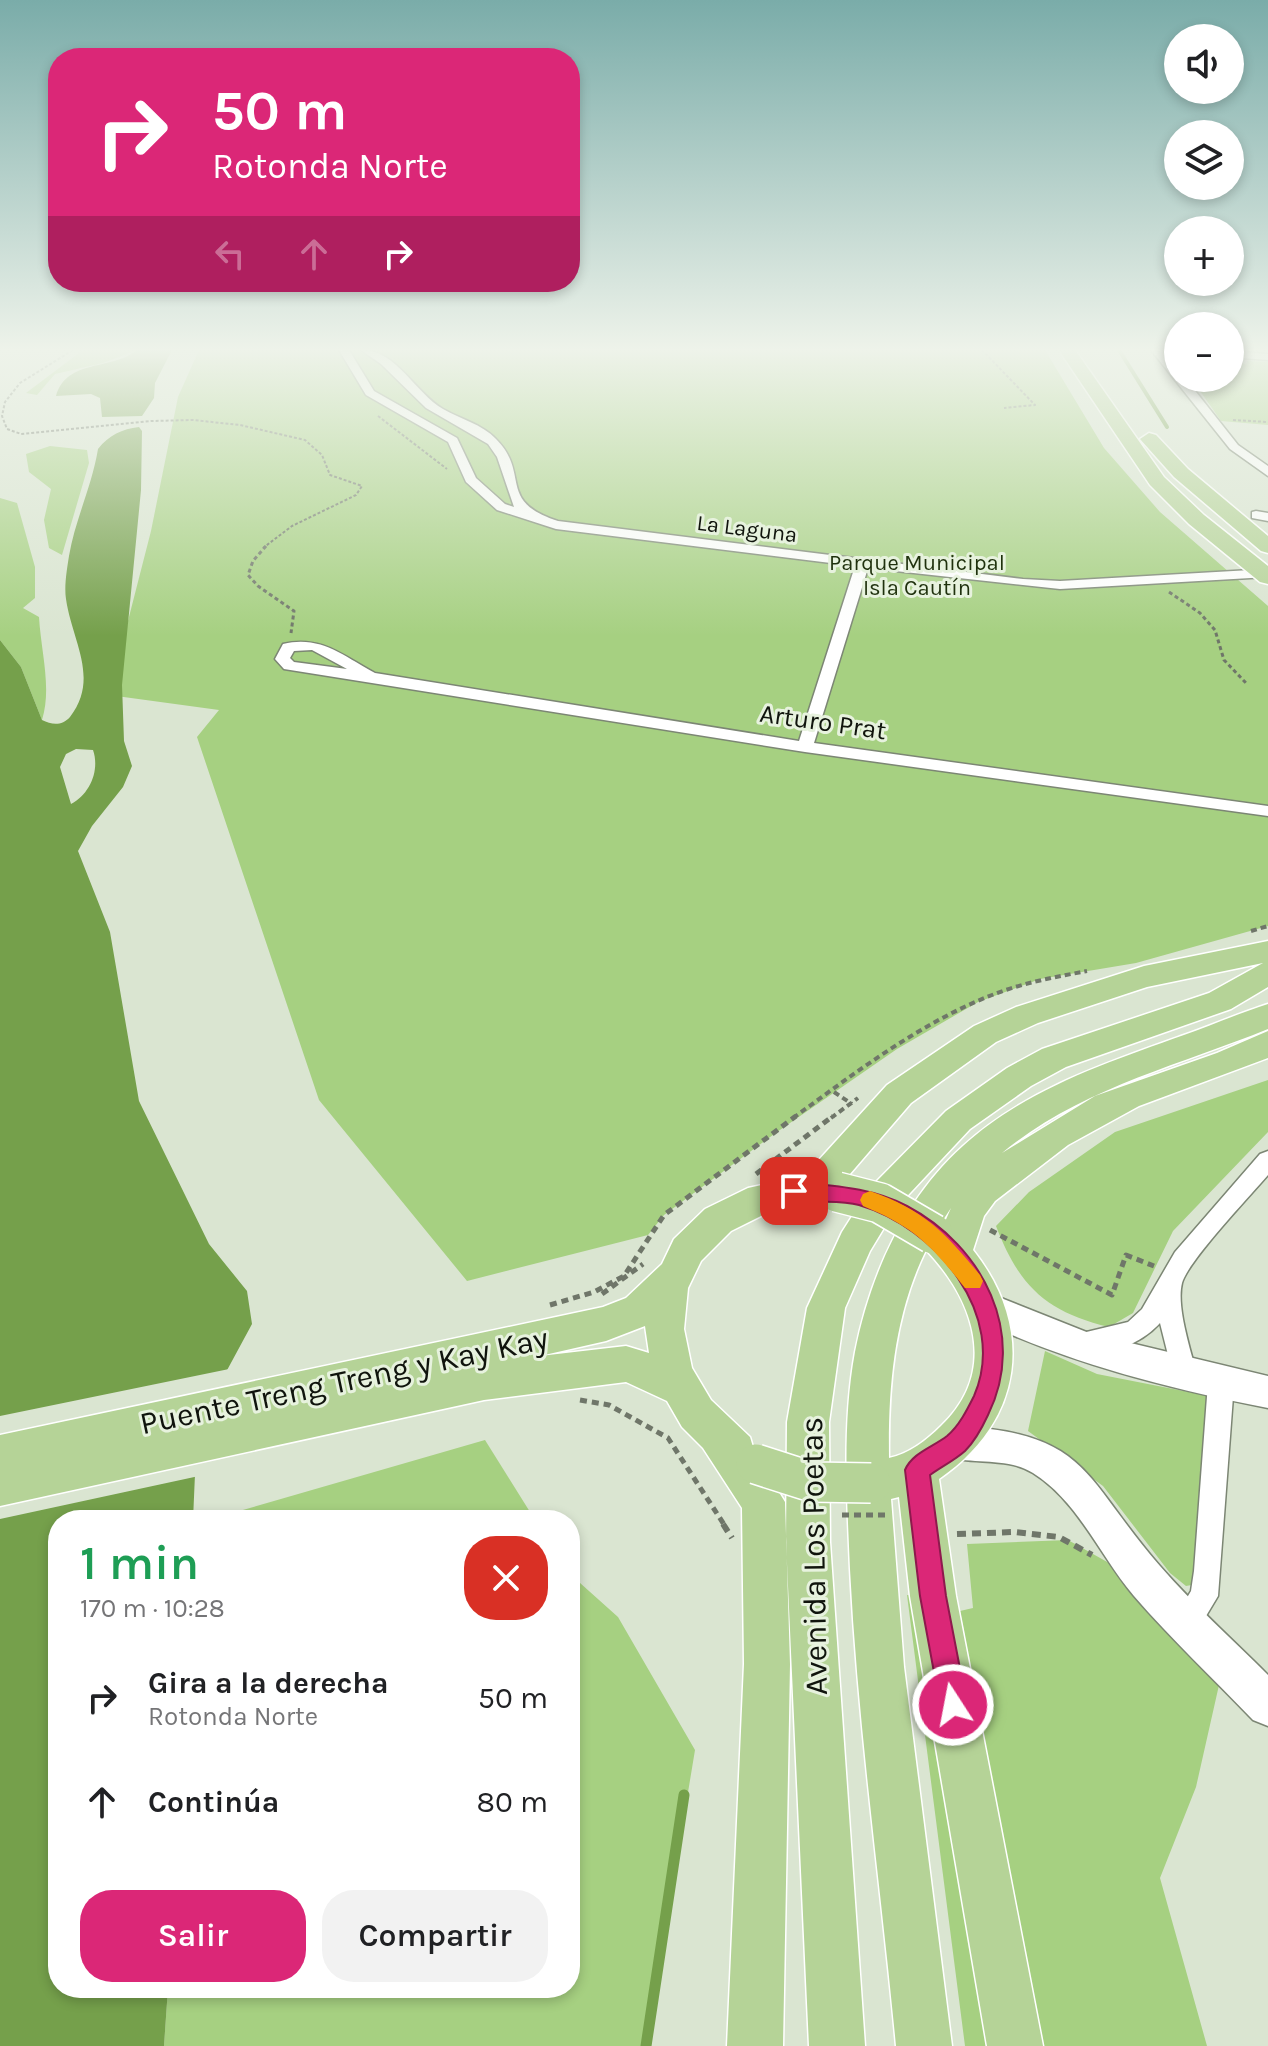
<!DOCTYPE html>
<html lang="es">
<meta charset="utf-8">
<style>
body{margin:0;font-family:Karla,sans-serif;background:#f2f2f2;color:#202124;height:100vh;display:flex;flex-direction:column;font-size:30px;white-space:nowrap}
*{box-sizing:border-box;margin:0}
p{font-size:26px;color:#757577}
.icon{flex:none;width:44px;height:44px;fill:none;stroke:currentColor;stroke-width:2;stroke-linecap:round;stroke-linejoin:round}
.map{position:relative;flex:1;overflow:hidden}
.drawer{position:absolute;left:48px;top:1510px;width:532px;height:488px;display:flex;flex-direction:column;background:#fff;border-radius:32px;box-shadow:0 4px 12px #0003}
.drawer>*{flex:none}
.guide{position:absolute;left:48px;top:48px;width:532px;height:244px;border-radius:32px;box-shadow:0 4px 12px #0003;background:#db2777;color:#fff;overflow:hidden}
.buttons{position:absolute;left:1164px;top:24px;display:grid;gap:16px}
.buttons a{display:grid;place-items:center;width:80px;height:80px;border-radius:50%;background:#fff;box-shadow:0 4px 12px #0003;font-size:40px}
.pin{position:absolute;display:grid;place-items:center;width:68px;height:68px;color:#fff;margin:-34px;border-radius:16px;box-shadow:0 4px 12px #0006}
.me{position:absolute;width:88px;margin:-44px;rotate:349deg;stroke-linejoin:round;filter:drop-shadow(0 0 6px #0008)}
.turn{display:flex;align-items:center;gap:28px;height:168px;padding:0 32px;font-size:36px}
.turn .icon{width:104px;height:104px;stroke-width:2.5}
.turn b{display:block;font-size:56px;line-height:68px}
.lanes{display:flex;align-items:center;height:76px;padding:0 32px;background:#0003;justify-content:center;gap:40px;direction:ltr}
.lanes .off{opacity:.35}
.round{display:grid;place-items:center;flex:none;width:84px;height:84px;border-radius:32px;background:#f2f2f2}
.overview{display:flex;align-items:center;justify-content:space-between;height:136px;padding:0 32px}
h1{font-size:48px;font-weight:600;line-height:60px;color:#1e9e55}
.button{display:flex;gap:16px;margin-top:auto;padding:16px 32px}
.button a{flex:1;height:92px;border-radius:32px;background:#db2777;color:#fff;font-size:32px;font-weight:600;line-height:92px;text-align:center}
.button a+a{background:#f2f2f2;color:#202124}
ul{padding:0;list-style:none}
li{display:flex;align-items:center;gap:24px;height:104px;padding:0 32px}
li div{flex:1}
li b{display:block;font-size:30px}
li em{font-style:normal}
.map>svg:first-child{display:block}
</style>
<div class="map">
<svg width="1268" height="2046" viewBox="0 0 1268 2046">
<rect width="100%" height="100%" fill="#dae5d1"/>
<path fill="#a6d081" d="M83 350H137L103 363 55 374 37 395 26 393Z
M199 350H1045L1104 448 1160 512 1268 606V926L1136 963 1040 979 978 1002 897 1049 777 1132 664 1215 648 1235 467 1281 319 1100 197 737 219 710 109 695 151 531 178 397Z
M1247 361 1268 362V425L1221 421 1191 378H1230V363L1246 364Z
M50 446 87 450 89 463 62 555 49 548 44 520 51 489 29 472 26 454Z
M0 498 17 503 35 567V598L23 608 39 617C41 652 52 688 42 720L21 667 0 640Z
M1268 1080V1132L1173 1231 1133 1313 1109 1327C1046 1312 1019 1286 996 1226L1029 1192 1115 1132Z
M1045 1351 1097 1374 1209 1396 1197 1584 1186 1586 1170 1573 1103 1486 1028 1431Z
M485 1440 535 1520H209L222 1516Z
M1068 1540 1134 1577 1226 1654 1196 1787 1160 1878 1207 2046H1032L992 1781 960 1611 973 1608 967 1544Z
M570 1574 618 1617 695 1750 646 2046H164L168 1988H570Z
M907 1595 921 1596 1001 2046H965Z"/>
<path fill="#75a04b" fill-rule="evenodd" d="M137 350H172L155 383 154 398 142 416 102 417 100 398 91 394 56 396C67 358 112 371 137 350Z
M139 427 142 431 141 490 122 685 124 741 132 766 123 787 92 826 78 851 110 932 139 1101 209 1244 247 1291 252 1324 212 1398 195 1474 193 1520H58V1988H168L164 2046H0V640L21 667 42 720C52 725 62 726 70 717 100 678 72 641 66 599 64 586 67 569 69 556 75 520 92 486 98 449 109 435 122 429 139 427ZM76 749 93 750C100 770 90 794 71 804L60 767 66 754Z"/>
<path fill="#dae5d1" d="M234 1368 216 1400 199 1476 0 1519V1416Z"/>
<g fill="none" stroke-linecap="round" stroke-linejoin="round">
<path stroke="#75a04b" stroke-width="4" d="M1119 350 1167 427"/>
<path stroke="#75a04b" stroke-width="11" d="M646 2046 684 1795"/>
<defs>
<path id="minor" d="M339 350H349L374 391 457 438 476 478 505 504 514 507 497 457 488 444 426 408 381 364 361 350C396 349 415 393 443 409 460 419 482 424 496 439 531 474 496 501 558 521L1023 579 1060 581 1268 569V577L1060 589 868 568 814 743 1268 806V816L805 752 284 669 275 659 283 644C321 635 343 656 375 673L799 741 855 566 556 529 497 510 466 482 448 442 366 395ZM312 650 347 669 294 662 290 658 294 651Z
M1151 350H1161L1178 370V378H1185L1238 445 1268 466V476L1230 449Z
M1230 351 1268 354V360L1230 357Z
M1256 511 1268 513V521L1252 518V512Z
M1268 1151V1175C1250 1196 1188 1261 1182 1283 1176 1307 1191 1351 1197 1375L1193 1383 1184 1386 1175 1383 1160 1323C1142 1343 1105 1360 1078 1350L1075 1342 1078 1334 1128 1322 1142 1309 1175 1252 1260 1154Z
M1221 1371 1230 1375 1234 1383 1218 1596 1197 1631 1187 1635 1177 1631 1173 1621 1191 1591 1194 1571 1208 1383 1212 1375Z"/>
<path id="secondary" d="M986 1292 1089 1333 1268 1376V1408C1166 1388 1068 1363 974 1318L969 1307 974 1296Z
M956 1426C1090 1433 1083 1478 1160 1566 1194 1605 1232 1639 1268 1675V1726L1253 1720C1213 1678 1171 1639 1134 1596 1100 1556 1078 1501 1033 1473 1006 1456 971 1466 943 1455L938 1443 943 1431Z"/>
<path id="primary" d="M1059 350H1075L1164 477 1204 515 1268 566V584L1260 582 1189 524 1150 485Z
M1149 433 1156 435 1188 469 1268 536V553L1261 551 1174 477 1140 439Z
M1268 941V987L1231 1009 1066 1067 1031 1086 970 1129 896 1208 870 1251 845 1308 829 1422 830 1542 865 2046H809L786 1542 787 1422 807 1308 842 1232 870 1188 946 1111 1007 1068 1042 1049 1209 993 1263 963 1147 987 1038 1023 996 1042 911 1103 843 1182 831 1188 827 1200 767 1213 731 1231 701 1261 688 1288 684 1329 692 1368 711 1400 750 1437 755 1454 785 1502 790 1664 783 2046H727L744 1664 742 1508 703 1448 682 1427 667 1401 626 1382 484 1400 0 1506V1435L603 1307 626 1298 662 1264 674 1239 705 1209 748 1188 781 1181 817 1162 887 1085 974 1026 1016 1007 1144 966ZM645 1326 649 1353 626 1346 540 1356 606 1341Z
M1268 1004V1029C1177 1066 1079 1089 1002 1153L1095 1096 1217 1053 1268 1031V1058L1139 1106 1068 1145 995 1201 984 1216 973 1250C1036 1329 1023 1422 939 1479L956 1596 1043 2046H987L910 1596 899 1497 891 1499 904 1667 952 2046H896C881 1887 858 1728 850 1569 847 1497 842 1423 855 1352 870 1276 904 1199 963 1146 1026 1089 1106 1063 1184 1035 1212 1025 1240 1013 1268 1004ZM951 1208 944 1224 941 1223ZM926 1250C974 1300 999 1371 941 1426 927 1440 909 1454 889 1458 888 1387 894 1315 926 1250Z"/>
</defs>
<use href="#minor" stroke="#7c8674" stroke-width="3"/>
<use href="#secondary" stroke="#7c8674" stroke-width="3"/>
<use href="#primary" stroke="#fff" stroke-width="3"/>
<path stroke="#6f7669" stroke-width="2" stroke-dasharray="3 2" stroke-linecap="butt" d="M73 350 20 383 5 402 2 416 7 429 21 434 151 421 193 420 240 425 305 440 322 455 330 475 362 486 356 495 292 526 263 548
M982 350 1035 405 1004 408
M378 416 447 469
M1233 420 1268 422"/>
<path stroke="#6f7669" stroke-width="3" stroke-dasharray="4 3" stroke-linecap="butt" d="M266 546 253 561 248 575 258 586 294 611 291 633
M1169 592 1200 613 1215 630 1224 660 1246 683"/>
<path stroke="#6f7669" stroke-width="4" stroke-dasharray="6 4" stroke-linecap="butt" d="M1251 931 1268 926
M834 1092 852 1104
M793 1118C855 1073 920 1023 992 995 1022 983 1055 977 1087 971
M831 1118 858 1098"/>
<path stroke="#6f7669" stroke-width="5" stroke-dasharray="7 5" stroke-linecap="butt" d="M756 1174 833 1116
M990 1230 1112 1295 1126 1255 1154 1266
M602 1294 643 1264
M550 1305 594 1292 624 1276 664 1215 796 1116
M580 1400 609 1405 668 1438 725 1526"/>
<path stroke="#6f7669" stroke-width="6" stroke-dasharray="9 6" stroke-linecap="butt" d="M723 1524 732 1538
M957 1534 1014 1532 1059 1537 1092 1555"/>
<use href="#minor" fill="#fff" fill-rule="evenodd"/>
<use href="#secondary" fill="#fff" fill-rule="evenodd"/>
<use href="#primary" fill="#b5d397" fill-rule="evenodd"/>
<defs>
<path id="primary-bridge" d="M837 1192 880 1203 933 1234
M756 1464 812 1482 871 1483"/>
</defs>
<use href="#primary-bridge" stroke="#fff" stroke-width="42" stroke-linecap="butt"/>
<path stroke="#6f7669" stroke-width="5" stroke-dasharray="7 5" stroke-linecap="butt" d="M842 1515H887"/>
<use href="#primary-bridge" stroke="#b5d397" stroke-width="39"/>
</g>
<linearGradient id="sky" x2="0" y2="1"><stop stop-color="#7aaca9"/><stop offset="0.55" stop-color="#eef3ea"/><stop offset="1" stop-color="#eef3ea" stop-opacity="0"/></linearGradient>
<rect width="1268" height="636" fill="url(#sky)"/>
<path fill="#db2777" stroke="#8e194d" stroke-width="2" d="M794 1182C833 1186 871 1187 907 1206 983 1246 1028 1334 988 1415 982 1428 975 1441 965 1451 955 1460 941 1467 930 1475L946 1596 967 1705 963 1715 953 1719 944 1715 940 1705 920 1596 905 1470C912 1453 933 1447 947 1436 959 1426 967 1410 974 1396 1009 1315 935 1227 859 1205 836 1199 810 1205 787 1197L784 1191 787 1185Z"/>
<path fill="#f59e0b" d="M870 1191C924 1210 945 1232 980 1275L983 1281 980 1288H965C931 1245 914 1227 863 1206L860 1200 863 1194Z"/>
<g text-anchor="middle" dominant-baseline="central" stroke-width="6" stroke-linejoin="round" paint-order="stroke">
<g font-size="22" fill="#10140d" stroke="#e7f2de">
<text transform="translate(747 529) rotate(7)">La Laguna</text>
</g>
<g font-size="22" fill="#1f310d" stroke="#e7f2de">
<text x="917" y="563">Parque Municipal<tspan x="917" dy="25">Isla Cautín</tspan></text>
</g>
<g font-size="26" fill="#10140d" stroke="#e7f2de">
<text transform="translate(823 722) rotate(8)">Arturo Prat</text>
</g>
<g font-size="32" fill="#10140d" stroke="#e7f2de">
<text transform="translate(344 1381) rotate(-12)">Puente Treng Treng y Kay Kay</text>
<text transform="translate(814 1556) rotate(-91)">Avenida Los Poetas</text>
</g>
</g>
</svg>
<div class="buttons">
<a><svg class="icon" aria-label="sound" viewBox="0 0 24 24"><path d="M4 9h4l5-4v14l-5-4H4zM17 9q2 3 0 6"/></svg></a>
<a><svg class="icon" aria-label="layers" viewBox="0 0 24 24"><path d="M12 4l9 5-9 5-9-5zM3 14l9 5 9-5"/></svg></a>
<a>+</a>
<a>−</a>
</div>
<div class="pin" style="left:794px;top:1191px;background:#d93025"><svg class="icon" aria-label="arrive" viewBox="0 0 24 24"><path d="M6 21V4h12l-3 4 3 4H6"/></svg></div>
<svg class="me" style="left:953px;top:1705px" viewBox="-20 -20 40 40"><circle r="17" fill="#db2777" stroke="#fff" stroke-width="3"/><path d="M0-11L8 9 0 5-8 9z" fill="#fff"/></svg>
<div class="guide">
<div class="turn"><svg class="icon" aria-label="right" viewBox="0 0 24 24"><path d="M7 20v-9h11M14 6l5 5-5 5"/></svg><div><b>50 m</b>Rotonda Norte</div></div>
<div class="lanes"><svg class="icon off" aria-label="left" viewBox="0 0 24 24"><path d="M17 20v-9H6M10 6l-5 5 5 5"/></svg><svg class="icon off" aria-label="ahead" viewBox="0 0 24 24"><path d="M12 20V5M6 11l6-6 6 6"/></svg><svg class="icon" aria-label="right" viewBox="0 0 24 24"><path d="M7 20v-9h11M14 6l5 5-5 5"/></svg></div>
</div>
<section class="drawer">
<div class="overview"><div><h1>1 min</h1><p>170 m · 10:28</p></div><a class="round" style="background:#d93025;color:#fff"><svg class="icon" aria-label="close" viewBox="0 0 24 24"><path d="M6 6l12 12M18 6L6 18"/></svg></a></div>
<ul>
<li><svg class="icon" aria-label="right" viewBox="0 0 24 24"><path d="M7 20v-9h11M14 6l5 5-5 5"/></svg><div><b>Gira a la derecha</b><p>Rotonda Norte</p></div><em>50 m</em></li>
<li><svg class="icon" aria-label="ahead" viewBox="0 0 24 24"><path d="M12 20V5M6 11l6-6 6 6"/></svg><div><b>Continúa</b></div><em>80 m</em></li>
</ul>
<div class="button"><a>Salir</a><a>Compartir</a></div>
</section>
</div>
